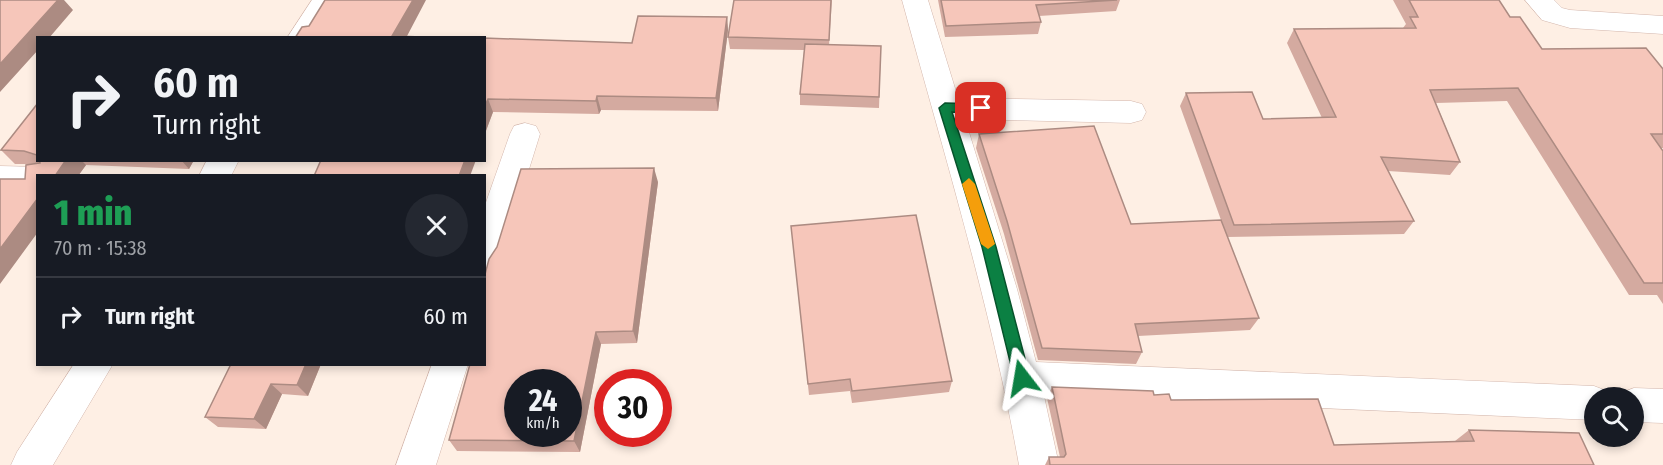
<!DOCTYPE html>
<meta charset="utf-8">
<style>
body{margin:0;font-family:"Fira Sans Condensed",sans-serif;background:#242831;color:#f1f3f6;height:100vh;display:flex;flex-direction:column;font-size:22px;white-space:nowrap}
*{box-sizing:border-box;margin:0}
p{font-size:20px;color:#9ea1a6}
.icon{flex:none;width:33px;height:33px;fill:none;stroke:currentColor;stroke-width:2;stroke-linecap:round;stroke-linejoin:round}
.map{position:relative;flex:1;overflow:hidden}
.details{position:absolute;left:36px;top:174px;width:450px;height:192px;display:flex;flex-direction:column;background:#171b24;border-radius:0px;box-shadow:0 3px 9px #0003}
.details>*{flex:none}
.guide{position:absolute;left:36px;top:36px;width:450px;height:126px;border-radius:0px;box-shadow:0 3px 9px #0003;background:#171b24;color:#f1f3f6;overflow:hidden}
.buttons{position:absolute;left:1584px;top:387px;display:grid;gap:12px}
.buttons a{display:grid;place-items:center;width:60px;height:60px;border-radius:50%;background:#171b24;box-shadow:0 3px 9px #0003;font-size:30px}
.speed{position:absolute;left:504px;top:369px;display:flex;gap:12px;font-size:30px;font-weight:700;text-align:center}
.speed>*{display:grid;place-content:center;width:78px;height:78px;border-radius:50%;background:#171b24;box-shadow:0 3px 9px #0003;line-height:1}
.speed small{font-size:15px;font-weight:400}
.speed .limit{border:9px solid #d22;background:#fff;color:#111}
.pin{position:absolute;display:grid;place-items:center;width:51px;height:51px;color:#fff;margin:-26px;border-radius:12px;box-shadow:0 3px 9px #0006}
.me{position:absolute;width:66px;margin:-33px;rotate:346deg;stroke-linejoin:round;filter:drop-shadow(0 0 4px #0008)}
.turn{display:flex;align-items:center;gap:21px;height:126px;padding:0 18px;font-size:27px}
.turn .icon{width:78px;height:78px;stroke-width:2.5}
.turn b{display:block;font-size:42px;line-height:51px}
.round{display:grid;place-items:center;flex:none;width:63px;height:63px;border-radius:32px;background:#242831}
.overview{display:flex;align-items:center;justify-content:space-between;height:102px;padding:0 18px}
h1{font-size:36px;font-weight:800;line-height:45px;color:#1e9e55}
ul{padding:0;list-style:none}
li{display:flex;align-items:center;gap:18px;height:78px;padding:0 18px;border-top:2px solid #363941}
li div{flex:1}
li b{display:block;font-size:22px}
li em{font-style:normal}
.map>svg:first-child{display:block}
</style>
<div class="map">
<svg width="1663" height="465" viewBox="0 0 1663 465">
<rect width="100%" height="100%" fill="#feefe4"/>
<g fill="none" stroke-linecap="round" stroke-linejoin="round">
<defs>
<path id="street" d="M312 0H338L315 38H287Z
M902 0H928L958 98 1131 101 1142 104 1146 112 1142 120 1131 123 965 119 1017 289 1036 362 1594 386 1607 391 1610 398H1594V420L1044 396 1059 465H1019C991 307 944 154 902 0Z
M1525 0H1554L1562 8 1570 10 1663 16V34L1570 28 1542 20Z
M525 123 536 126 540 134 501 259 496 269 484 273V208L510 134 514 126Z
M207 160H239L231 176H199Z
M0 166 38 167 49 170 52 176H38V191L0 190Z
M74 364H113L53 465H11L17 452Z
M432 364H468L436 465H396Z
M1634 388 1663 389V423L1634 422V398H1619L1621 393Z"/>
</defs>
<use href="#street" stroke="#d3b6ac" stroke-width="1"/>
<use href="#street" fill="#fff" fill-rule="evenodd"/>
</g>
<path fill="#d4aaa0" d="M832 0 829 45 881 46 879 108 800 105V94L804 50 730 49 728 37Z
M938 0H1120L1116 11 1039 16 1041 22 1038 34 945 37Z
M1393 0H1499L1510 17 1542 49 1663 69V148H1661L1663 151V304L1657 295H1629L1507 101 1436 103 1460 162 1450 175 1388 171 1414 221 1404 234 1227 237 1259 318 1250 330 1138 336 1142 352 1136 364 1038 360 1004 234 976 148 979 134 1131 224 1221 220 1180 106 1186 93 1263 119 1322 118 1287 43 1294 29 1403 28 1406 24Z
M727 17 728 30 718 111 601 110 599 114 493 112 484 136V38L632 43Z
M38 103V160H194L189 169 86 165 78 176H38L25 179 27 164H15L1 150Z
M658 182 637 343 601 344 580 452 457 451 449 440 484 364Z
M791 226 952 381 949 392 852 403 850 391 809 395Z
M231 364H321L308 396 282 394 266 429 218 427 205 417Z
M1052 387 1154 395 1334 445 1455 442V441L1469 430 1594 465H1045L1049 457H1060L1047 398Z"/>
<path fill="#ac8b82" d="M58 0H64L73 10 49 38H38V50L0 92V64Z
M413 0H426L406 38 392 36Z
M727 17 728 30 718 111 716 98Z
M597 96 601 110 599 114 596 101Z
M488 99 493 112 484 136V108Z
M66 160H81L86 165 78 176H55Z
M181 160H194L189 169Z
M465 160H476L470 176H459Z
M654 168 658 182 637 343 633 331Z
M38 198V232L0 284V249Z
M596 332 601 344 580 452 574 441Z
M306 364H321L308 396 297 385Z
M271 384 282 394 266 429 254 419Z"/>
<path fill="#f6c6ba" stroke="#ac8b82" stroke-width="1.5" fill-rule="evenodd" d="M0 0H58L0 64Z
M325 0H413L392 36 454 38H295L302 27 309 26Z
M734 0H831L829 40 728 37Z
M941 0H1117L1036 5 1041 22 946 26Z
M1409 0H1499L1510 17H1520L1542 49 1646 48 1663 69V134H1651L1663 151V283H1644L1518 88 1430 90 1460 162 1381 157 1414 221 1234 225 1186 93 1252 92 1263 119 1336 117 1294 29 1416 28 1410 17H1418Z
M638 16 727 17 716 98 597 96 596 101 488 99 484 108V38L632 43Z
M805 44 881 46 879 97 800 94Z
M38 103V157L37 155 24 151 1 150Z
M1094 126 1131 224 1221 220 1259 318 1135 324 1142 352 1042 348 1007 221 979 134Z
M39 160H66L55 176H38V198L0 249V179H25L26 165 40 163Z
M321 160H465L459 176H314Z
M654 168 633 331 596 332 574 441 449 440 470 364H484V278L489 259 497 247 521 169ZM518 382H568V434H518Z
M916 215 952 381 852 391 850 379 808 384 791 226Z
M231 364H306L297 385 271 384 254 419 205 417Z
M1052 387 1153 391 1154 395 1169 394 1171 400 1318 399 1334 445 1474 441 1469 430 1579 433 1594 465H1050L1049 457H1064L1066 454Z"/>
<path fill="#0b8043" stroke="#07532c" stroke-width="1.5" d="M945 103 981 104 987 108 981 113 952 112 996 247 1030 378 1028 382 1022 384 1017 382 1014 378 982 247 939 108Z"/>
<path fill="#f59e0b" d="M969 178 975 184 995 244 988 249 981 244 962 184Z"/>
</svg>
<div class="buttons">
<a><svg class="icon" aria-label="search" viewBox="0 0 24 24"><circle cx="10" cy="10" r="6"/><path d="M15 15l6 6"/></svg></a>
</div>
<div class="speed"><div>24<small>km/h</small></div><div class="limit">30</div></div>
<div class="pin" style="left:981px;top:108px;background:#d93025"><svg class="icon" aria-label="arrive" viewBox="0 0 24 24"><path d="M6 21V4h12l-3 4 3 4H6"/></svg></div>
<svg class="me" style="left:1022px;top:378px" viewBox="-20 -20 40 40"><path d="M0-17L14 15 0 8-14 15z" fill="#0b8043" stroke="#fff" stroke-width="4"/></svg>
<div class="guide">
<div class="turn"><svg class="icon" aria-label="right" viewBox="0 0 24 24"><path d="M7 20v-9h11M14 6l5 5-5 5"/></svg><div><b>60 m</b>Turn right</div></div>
</div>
<section class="details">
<div class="overview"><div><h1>1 min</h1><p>70 m · 15:38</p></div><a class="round"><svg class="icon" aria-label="close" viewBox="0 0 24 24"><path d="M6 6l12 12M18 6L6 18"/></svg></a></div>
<ul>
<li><svg class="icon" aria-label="right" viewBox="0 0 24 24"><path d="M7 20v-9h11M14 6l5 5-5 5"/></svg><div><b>Turn right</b></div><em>60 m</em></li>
</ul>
</section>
</div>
